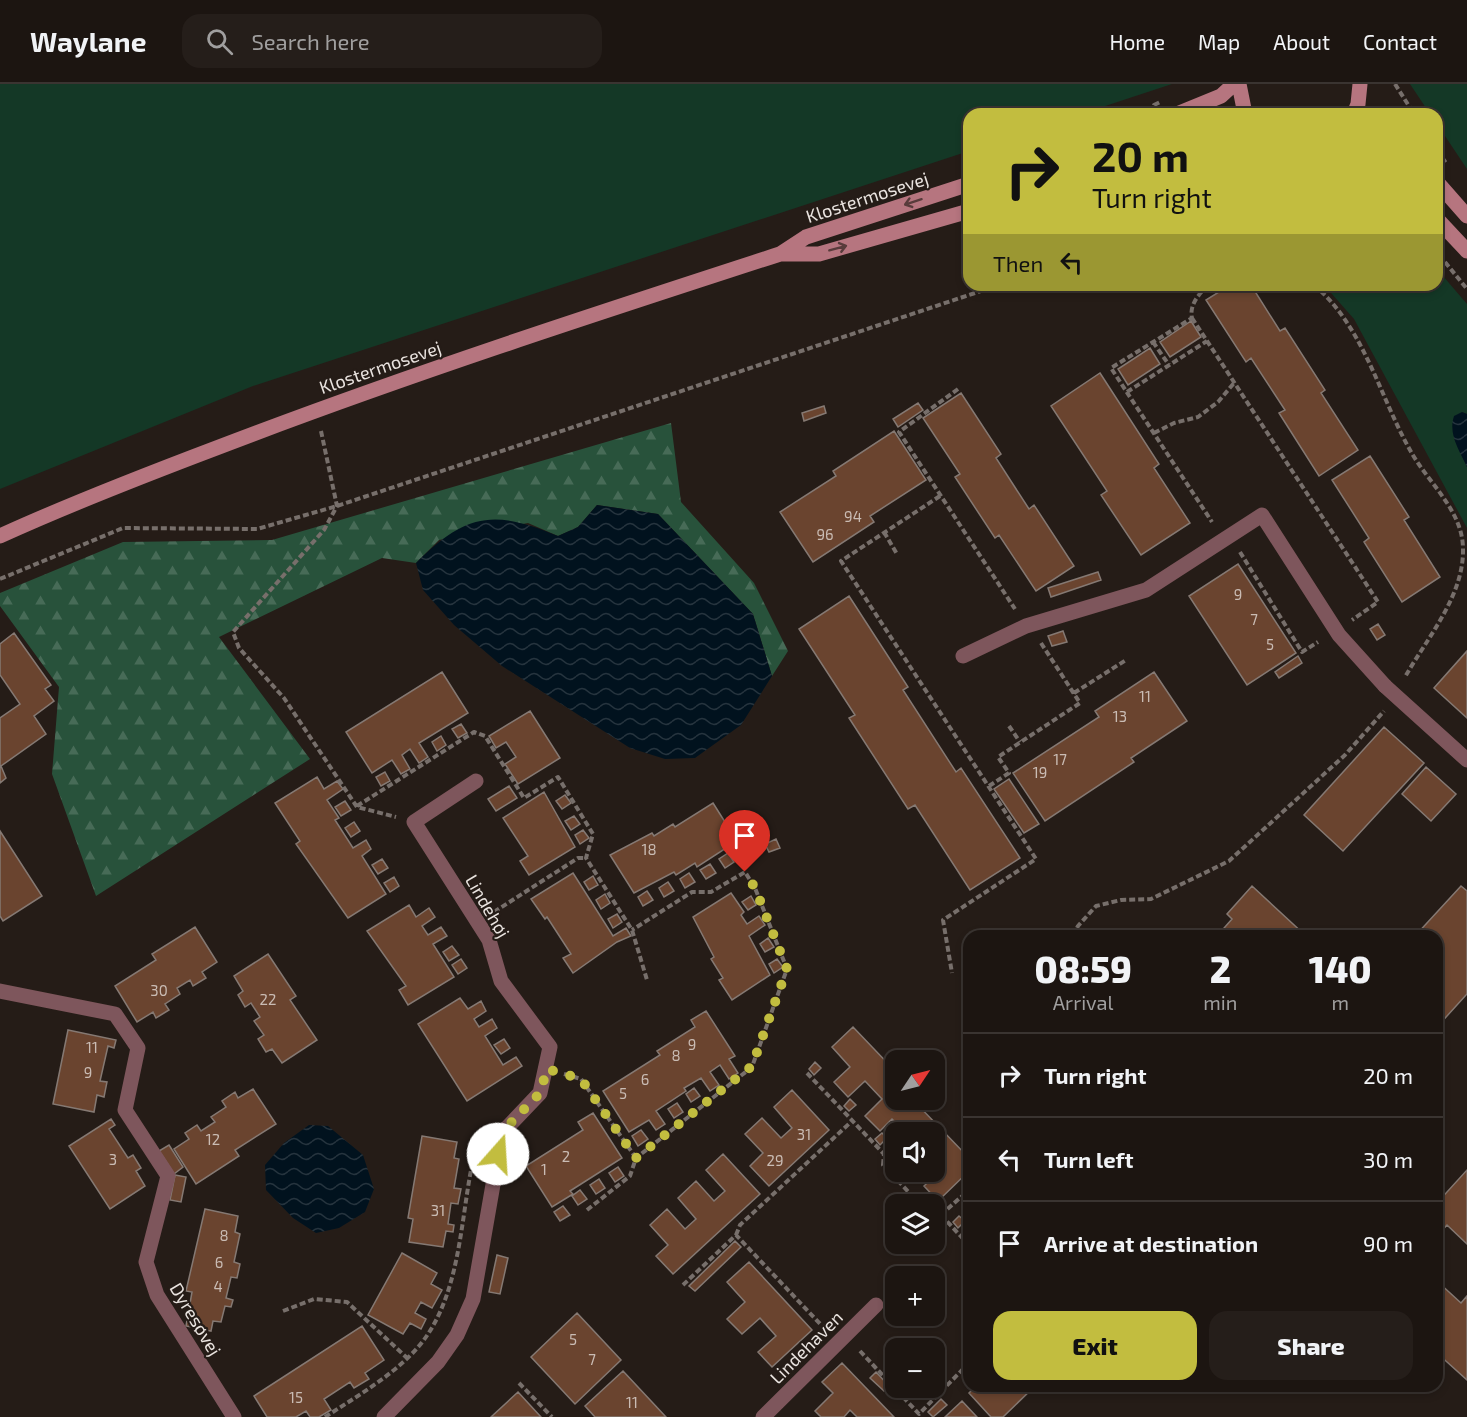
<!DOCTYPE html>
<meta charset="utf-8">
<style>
body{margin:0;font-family:"Exo 2",sans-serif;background:#251e1a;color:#f1f3f6;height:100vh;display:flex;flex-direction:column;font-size:22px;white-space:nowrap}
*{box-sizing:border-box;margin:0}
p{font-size:20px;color:#a09f9f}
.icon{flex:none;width:33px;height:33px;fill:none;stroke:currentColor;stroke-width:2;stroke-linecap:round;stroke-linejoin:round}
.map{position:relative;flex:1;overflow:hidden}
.drawer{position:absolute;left:963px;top:846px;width:480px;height:462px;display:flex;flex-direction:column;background:#1c1511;border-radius:18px;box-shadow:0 3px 9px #0003,0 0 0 2px #3a3431}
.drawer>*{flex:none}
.banner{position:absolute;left:963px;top:24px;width:480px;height:183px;border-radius:18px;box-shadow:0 3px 9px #0003,0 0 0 2px #3a3431;background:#c2bd3f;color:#111;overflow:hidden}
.needle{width:39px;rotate:55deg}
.buttons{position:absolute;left:885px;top:966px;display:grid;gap:12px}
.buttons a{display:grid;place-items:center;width:60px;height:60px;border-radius:12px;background:#1c1511;box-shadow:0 3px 9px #0003,0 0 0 2px #3a3431;font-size:30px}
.pin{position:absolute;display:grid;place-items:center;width:51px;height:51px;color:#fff;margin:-62px -26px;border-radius:50% 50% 50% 0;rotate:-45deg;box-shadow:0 0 6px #0007}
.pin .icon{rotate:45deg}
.me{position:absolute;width:66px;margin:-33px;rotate:19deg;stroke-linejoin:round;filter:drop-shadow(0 0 4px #0008)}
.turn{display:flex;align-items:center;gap:21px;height:126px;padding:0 30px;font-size:27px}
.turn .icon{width:78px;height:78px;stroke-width:2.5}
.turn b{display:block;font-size:42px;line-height:51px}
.then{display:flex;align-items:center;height:57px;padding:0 30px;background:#0003;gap:12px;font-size:22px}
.eta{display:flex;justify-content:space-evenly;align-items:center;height:102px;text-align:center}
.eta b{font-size:36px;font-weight:800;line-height:42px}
.cta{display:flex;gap:12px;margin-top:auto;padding:12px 30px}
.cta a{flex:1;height:69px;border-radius:18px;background:#c2bd3f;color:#111;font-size:24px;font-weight:800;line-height:69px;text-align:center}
.cta a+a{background:#251e1a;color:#f1f3f6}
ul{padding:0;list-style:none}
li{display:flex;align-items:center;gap:18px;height:84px;padding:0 30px;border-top:2px solid #3a3431}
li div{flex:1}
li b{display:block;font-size:22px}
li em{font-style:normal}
header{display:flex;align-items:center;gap:36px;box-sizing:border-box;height:84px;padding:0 30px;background:#1c1511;border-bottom:2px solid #3a3431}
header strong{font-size:28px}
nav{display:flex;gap:33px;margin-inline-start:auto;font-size:21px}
.search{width:420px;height:54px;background:#251e1a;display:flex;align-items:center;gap:15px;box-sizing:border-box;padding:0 21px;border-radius:18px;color:#a09f9f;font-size:22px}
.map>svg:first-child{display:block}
</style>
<header>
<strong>Waylane</strong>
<div class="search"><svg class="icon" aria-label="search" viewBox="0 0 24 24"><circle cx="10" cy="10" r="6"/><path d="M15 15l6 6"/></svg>Search here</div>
<nav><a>Home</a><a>Map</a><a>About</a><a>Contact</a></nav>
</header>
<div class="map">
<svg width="1467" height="1333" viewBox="0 0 1467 1333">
<defs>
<pattern id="forest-firs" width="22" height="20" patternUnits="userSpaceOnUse" patternTransform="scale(1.5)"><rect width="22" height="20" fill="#28523b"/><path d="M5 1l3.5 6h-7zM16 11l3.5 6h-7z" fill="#476b57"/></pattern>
<pattern id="water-waves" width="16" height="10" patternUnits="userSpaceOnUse" patternTransform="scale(1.5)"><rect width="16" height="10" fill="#01121e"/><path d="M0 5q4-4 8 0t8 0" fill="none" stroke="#26343e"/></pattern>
</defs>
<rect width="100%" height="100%" fill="#251c17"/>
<path fill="#143826" d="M0 0H1172L1081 30H969V67L253 302 0 405Z
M1410 0H1467V85L1437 40V30H1430Z
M1437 185 1467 220V330L1462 328 1454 354 1467 383V444L1354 235 1324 201H1437Z"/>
<path fill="url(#forest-firs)" d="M671 339 681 418 754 499 788 567 772 592 753 530 658 430 597 421 578 443 558 452 528 439 439 456 416 479 382 474 219 553 310 675 96 812 52 690 59 603 0 522V509L123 458 272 456Z"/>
<path fill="url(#water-waves)" d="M1462 328 1467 330V383C1459 366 1448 350 1454 332Z
M597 421 658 430 753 530 772 592 741 641 695 674 665 675 630 664 502 582 454 541 423 506 416 479C466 429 494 425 558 452L578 443Z
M309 1041 328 1042 363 1071 374 1105 365 1128 339 1144 316 1149 293 1134 266 1106 265 1081 284 1059Z"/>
<path fill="#6a442f" stroke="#857973" stroke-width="1.5" d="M1230 201H1251L1280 247 1285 244 1325 306 1321 309 1358 366 1319 392 1279 329 1285 326 1251 274 1246 278 1206 216Z
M1191 237 1201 253 1170 273 1160 258Z
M1150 264 1160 280 1128 301 1118 285Z
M1100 289 1159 380 1154 384 1190 439 1141 471 1101 411 1107 407 1051 322Z
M961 309 1001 370 996 374 1029 425 1034 421 1074 482 1036 507 999 451 995 454 955 393 960 390 923 334Z
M918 319 923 326 898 343 893 335Z
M824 322 826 329 804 337 802 329Z
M894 347 926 396 870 432 874 438 813 478 780 428 836 392 833 387Z
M1370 372 1409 433 1404 436 1440 493 1402 518 1364 458 1369 454 1332 396Z
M1238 480 1296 569 1247 601 1189 512Z
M1098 488 1101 496 1051 513 1048 504Z
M849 512 908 603 903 606 956 688 961 684 1020 774 970 806 915 721 908 725 849 634 855 631 799 545Z
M1378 540 1385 551 1377 556 1370 545Z
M1063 547 1067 558 1052 562 1048 552Z
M14 549 51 601 45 605 54 617 34 632 46 650 1 682 6 694 0 699V634L20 620 0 591V560Z
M1467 567V634L1434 604Z
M1298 572 1302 579 1279 594 1275 588Z
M442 588 468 629 419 659 428 673 419 679 410 665 402 671 410 685 401 690 392 676 372 689 346 648Z
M1154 588 1187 637 1131 674 1134 678 1045 737 1013 689 1099 633 1095 627Z
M530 627 560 674 518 700 505 680 516 673 506 658 496 664 489 652Z
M461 640 467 649 458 654 452 645Z
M1384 643 1424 679 1343 767 1304 731Z
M441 652 446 661 437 667 432 658Z
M1426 683 1456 710 1431 737 1402 710Z
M385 688 390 697 381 702 376 693Z
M317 693 324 705 337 697 343 705 327 716 339 734 335 736 353 764 366 756 371 765 362 772 386 810 348 834 296 760 300 757 275 719Z
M1009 695 1039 740 1024 749 994 705Z
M509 702 517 714 496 727 488 715Z
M544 708 575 763 529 791 520 777 528 772 503 734Z
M565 711 571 719 562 725 556 717Z
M345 717 351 726 341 732 335 723Z
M713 719 737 757 697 783 695 779 676 791 674 788 634 809 610 771 652 749 654 752 673 740 675 743Z
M574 732 580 740 571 746 565 737Z
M354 738 360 747 351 753 345 744Z
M583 746 589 754 580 760 575 751Z
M0 747 42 812 3 837 0 832Z
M776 755 780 764 769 768 765 760Z
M728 769 734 778 725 784 719 775Z
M382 775 388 784 378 790 372 781Z
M710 780 716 789 706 795 700 786Z
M573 789 613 852 626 844 631 852 617 858 573 889 563 874 571 870 547 833 545 835 531 815Z
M689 789 695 798 685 804 680 795Z
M593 792 598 801 589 806 584 798Z
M394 793 399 802 390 808 384 799Z
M668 798 674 807 664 813 659 804Z
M1252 802 1306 852H1217L1232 835 1227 830Z
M1461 802 1467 807V910L1437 943V852H1415Z
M647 807 653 816 643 822 638 813Z
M731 809 744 828 741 831 747 840 759 832 765 841 749 852 770 891 732 916 719 896 723 894 711 875 714 873 693 833Z
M605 810 610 819 601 825 596 816Z
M751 812 756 821 748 826 742 818Z
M409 821 416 833 429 824 435 833 422 842 428 851 441 843 447 852 433 860 454 893 408 921 399 906 406 902 367 847Z
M617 830 622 838 613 844 608 835Z
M195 843 217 878 202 888 206 894 193 902 190 896 177 904 180 910 165 920 169 926 156 934 153 928 137 938 115 902 156 876 152 870Z
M768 854 774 863 765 868 760 860Z
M452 862 459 871 449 877 443 868Z
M268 870 296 912 290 916 317 956 282 979 272 965 266 968 258 955 264 951 254 937 260 933 251 919 245 923 238 911 243 907 234 892Z
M461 875 467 884 458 890 452 881Z
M777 875 783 883 774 889 769 880Z
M460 914 468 925 481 917 486 927 474 935 479 943 492 935 497 944 485 952 503 981 516 973 522 982 467 1017 418 940Z
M706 927 735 972 729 975 738 989 729 995 720 981 710 988 719 1001 710 1007 701 994 684 1004 686 1007 656 1027 665 1040 656 1046 649 1036 629 1048 603 1007 660 971 657 967 695 943 691 936Z
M853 943 896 988V1016H913L969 1074V1087L938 1117 924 1102 941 1086 934 1079V1048H896V1057L891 1052 900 1043 892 1035 880 1047 865 1032 882 1015 865 997 848 1013 834 998 850 983 832 963Z
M68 946 116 956 114 964 108 962 100 997 107 998 104 1013 97 1011 94 1028 53 1020Z
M504 955 510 964 501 970 494 961Z
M815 978 821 984 814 991 809 985Z
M694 1004 700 1012 691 1018 686 1010Z
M253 1005 276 1040 235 1066 239 1072 196 1100 174 1065 189 1055 185 1049 197 1041 201 1047 215 1038 211 1033 226 1023 222 1017 235 1008 238 1014Z
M792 1006 829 1046 769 1102 750 1082 763 1069 745 1050 762 1034 781 1054 792 1044 774 1023Z
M850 1015 856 1021 849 1027 844 1022Z
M677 1019 683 1028 674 1034 668 1025Z
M593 1029 622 1074 570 1107 573 1110 552 1123 526 1082 583 1046 578 1038Z
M111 1035 115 1041 109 1045 128 1074 133 1071 141 1084 136 1087 145 1102 110 1125 69 1062Z
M641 1046 648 1055 638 1062 632 1052Z
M882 1049 887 1054 880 1061 875 1055Z
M422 1052 457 1058 454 1074 459 1075 454 1104 461 1105 458 1120 451 1119 448 1140 454 1141 453 1148 446 1147 443 1163 409 1158 413 1135 408 1134Z
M169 1061 183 1083 174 1090 159 1067Z
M723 1070 760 1110 673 1190 656 1172 668 1161 650 1141 667 1125 685 1145 696 1135 678 1114 696 1097 714 1117 725 1107 706 1086Z
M618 1083 624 1092 615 1098 609 1089Z
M1467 1086V1160L1447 1141 1437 1152V1119Z
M907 1088 914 1092 908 1098 902 1092Z
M175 1091 186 1093 181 1118 170 1116Z
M599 1095 605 1104 596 1110 590 1101Z
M580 1106 587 1115 578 1121 572 1112Z
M563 1122 570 1131 560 1137 554 1128Z
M205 1125 238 1132 235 1148 240 1150 234 1178 240 1180 237 1194 231 1193 226 1214 233 1216 231 1223 225 1222 221 1238 213 1237 211 1247 186 1242 192 1208 186 1207Z
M959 1132 965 1137 958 1144 953 1138Z
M735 1157 741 1163 695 1207 689 1202Z
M402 1169 437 1189 431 1200 442 1206 432 1224 421 1218 415 1229 426 1235 421 1245 410 1239 403 1250 368 1231Z
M497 1171 508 1174 500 1210 489 1208Z
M749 1178 812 1246 772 1283 758 1268 776 1252 760 1234 742 1250 727 1235 745 1218 727 1198Z
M1437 1197 1461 1219 1467 1212V1296L1437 1269Z
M577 1229 621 1276 575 1320 531 1273Z
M362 1242 384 1276 365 1289 369 1295 354 1304 350 1298 324 1315 331 1326 319 1333H310L306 1327 296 1333H267L254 1312Z
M842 1279 894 1333H857L850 1326 844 1333H821L815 1327 833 1309 822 1298Z
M623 1287 666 1333H595L585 1322Z
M876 1288 889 1302 884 1307 870 1294Z
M976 1302H1035L1003 1333H991L969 1309Z
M518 1308 541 1333H491Z
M941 1315 947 1321 933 1333 928 1328Z
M962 1317 977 1333H945Z"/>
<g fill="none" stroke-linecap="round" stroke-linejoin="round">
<path stroke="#776f6b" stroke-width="4" stroke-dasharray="6 3" stroke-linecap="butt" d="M1395 0 1414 30
M1152 30 1154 21 1160 18
M1437 66 1446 79
M1445 178 1467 205
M1208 201C1199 210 1189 221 1192 234L1111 284 1212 438
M1314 201C1364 243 1379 311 1410 366 1427 398 1463 426 1463 465 1464 512 1427 554 1405 593
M1192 234 1378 518 1352 536
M1153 258 1169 281
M958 305 899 348 1015 525
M1127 308 1207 257
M321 347 337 422 324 446 233 548 239 564 284 614 357 723 396 733
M1154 349 1174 339 1198 333 1218 318 1234 299
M940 412 841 477 1036 775 943 836 952 889
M884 448 897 470
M1240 468 1302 568 1318 558
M0 495 123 444 257 445 337 422 999 201
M1074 609 1126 576
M1009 642 1020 658
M989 702 1009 689 998 673 1080 619 1041 559
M357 722 474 648 485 652 524 714 558 693 593 750 586 774 632 846 647 896
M494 828 578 774H586
M1073 852 1078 842 1096 822 1121 816 1151 815 1229 777 1345 671 1384 627
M807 989 884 1070 883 1081 920 1120
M564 990 581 995 636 1074
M587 1126 630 1092 636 1074 752 983 787 885 755 804 745 788 711 808H692L632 846
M941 1131 969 1161
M934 1137 969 1106
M736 1151 740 1141 852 1037
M906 1164 910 1160
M683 1201 736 1151 823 1243
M283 1227 314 1215 347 1218 406 1273
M860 1267 919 1330 969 1279
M519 1299 552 1333
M325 1333C359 1311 406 1284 428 1250 459 1203 461 1139 471 1086"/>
<path stroke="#7e565c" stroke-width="15" d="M963 572 1026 542 1146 506 1262 431 1339 551 1385 602"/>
<path stroke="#7e565c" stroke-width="15" d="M1385 602 1467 676
M0 907 115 930 138 964 125 1026 168 1092 146 1178 157 1211 234 1333
M384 1333 438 1278 457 1251 473 1215 502 1049 540 1009 550 963 501 897 489 856 414 738 476 697
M763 1333 876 1221"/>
<path stroke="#b6757f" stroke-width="15" d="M1239 0 1245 30
M1177 30 1221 12 1234 0
M1354 30 1358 20 1360 0
M1437 98 1467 132
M1437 135 1467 167
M780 170H819L969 127
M0 452C72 419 145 391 219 363 404 292 592 231 780 170L806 153 969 100"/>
</g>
<defs><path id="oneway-shaft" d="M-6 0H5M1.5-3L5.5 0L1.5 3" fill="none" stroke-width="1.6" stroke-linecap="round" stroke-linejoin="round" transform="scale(1.5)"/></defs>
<g stroke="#583b3b">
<use href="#oneway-shaft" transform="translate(913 118) rotate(162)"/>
<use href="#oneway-shaft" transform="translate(838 164) rotate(-15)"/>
</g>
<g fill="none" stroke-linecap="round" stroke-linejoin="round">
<path stroke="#c2bd3f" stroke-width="10" stroke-dasharray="0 18" d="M498 1070 502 1048 540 1009 547 985 581 995 636 1074 752 982 787 885 755 804 745 788"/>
</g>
<g text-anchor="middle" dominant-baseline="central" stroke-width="4.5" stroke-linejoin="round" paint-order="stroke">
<g font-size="15" fill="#cabcb4">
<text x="853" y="432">94</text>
<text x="825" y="450">96</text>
<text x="1238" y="510">9</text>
<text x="1254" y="535">7</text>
<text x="1270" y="560">5</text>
<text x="1145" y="612">11</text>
<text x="1120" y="632">13</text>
<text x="1060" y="675">17</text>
<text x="1040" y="688">19</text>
<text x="649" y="765">18</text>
<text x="159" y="906">30</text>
<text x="268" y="915">22</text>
<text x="692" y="960">9</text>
<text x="92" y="963">11</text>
<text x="676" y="971">8</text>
<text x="88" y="988">9</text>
<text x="645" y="995">6</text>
<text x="623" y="1009">5</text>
<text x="804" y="1050">31</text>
<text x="213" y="1055">12</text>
<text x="566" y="1072">2</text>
<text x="113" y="1075">3</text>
<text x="775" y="1076">29</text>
<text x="544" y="1085">1</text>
<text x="438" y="1126">31</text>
<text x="224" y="1151">8</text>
<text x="219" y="1178">6</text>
<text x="218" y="1202">4</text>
<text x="573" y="1255">5</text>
<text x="592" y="1275">7</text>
<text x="296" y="1313">15</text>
<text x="632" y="1318">11</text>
</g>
<g font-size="18" fill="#eae4e0" stroke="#251c17">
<text transform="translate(867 113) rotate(-18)">Klostermosevej</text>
<text transform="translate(380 283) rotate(-19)">Klostermosevej</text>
<text transform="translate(488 822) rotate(60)">Lindehøj</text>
<text transform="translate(196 1235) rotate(59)">Dyresøvej</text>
<text transform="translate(806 1263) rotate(-45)">Lindehaven</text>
</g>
</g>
</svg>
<div class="buttons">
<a><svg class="needle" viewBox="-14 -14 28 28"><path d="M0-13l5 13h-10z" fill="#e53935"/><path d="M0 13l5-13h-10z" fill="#a09f9f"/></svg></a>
<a><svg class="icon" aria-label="sound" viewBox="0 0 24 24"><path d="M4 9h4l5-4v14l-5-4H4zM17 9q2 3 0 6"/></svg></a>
<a><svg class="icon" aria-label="layers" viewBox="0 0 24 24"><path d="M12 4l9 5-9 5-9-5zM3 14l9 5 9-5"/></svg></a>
<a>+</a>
<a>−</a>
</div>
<div class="pin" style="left:745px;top:788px;background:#d93025"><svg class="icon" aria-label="arrive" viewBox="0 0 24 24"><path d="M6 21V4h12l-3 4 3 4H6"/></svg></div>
<svg class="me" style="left:498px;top:1070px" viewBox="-20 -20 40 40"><circle r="19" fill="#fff"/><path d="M0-13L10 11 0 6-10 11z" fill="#c2bd3f"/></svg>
<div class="banner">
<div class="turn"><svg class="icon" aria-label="right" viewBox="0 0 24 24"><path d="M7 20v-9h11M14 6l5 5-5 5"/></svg><div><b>20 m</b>Turn right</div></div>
<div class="then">Then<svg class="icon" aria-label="left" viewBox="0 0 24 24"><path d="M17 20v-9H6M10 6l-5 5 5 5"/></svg></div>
</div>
<section class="drawer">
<div class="eta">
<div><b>08:59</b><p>Arrival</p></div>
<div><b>2</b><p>min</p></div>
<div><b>140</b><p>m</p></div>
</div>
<ul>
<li><svg class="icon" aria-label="right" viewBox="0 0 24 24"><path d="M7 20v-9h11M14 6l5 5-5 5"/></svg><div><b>Turn right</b></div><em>20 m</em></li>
<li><svg class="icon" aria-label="left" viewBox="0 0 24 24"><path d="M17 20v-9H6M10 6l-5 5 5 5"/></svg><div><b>Turn left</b></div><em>30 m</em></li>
<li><svg class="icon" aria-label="arrive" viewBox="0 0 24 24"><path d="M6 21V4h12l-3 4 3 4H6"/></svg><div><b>Arrive at destination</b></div><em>90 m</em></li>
</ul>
<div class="cta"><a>Exit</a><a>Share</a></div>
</section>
</div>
